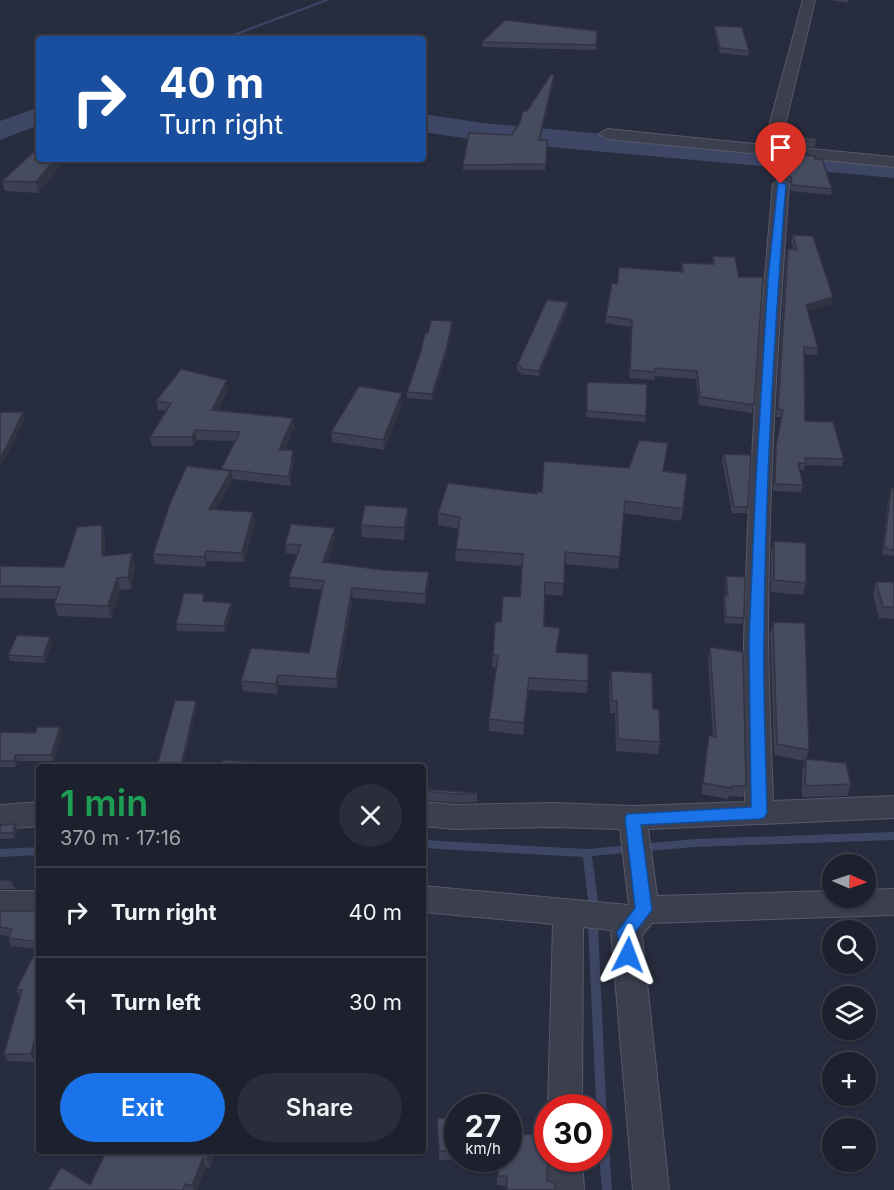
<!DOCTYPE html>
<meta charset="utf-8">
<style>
body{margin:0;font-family:Inter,sans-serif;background:#2a2e3a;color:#f1f3f6;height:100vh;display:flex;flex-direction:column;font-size:22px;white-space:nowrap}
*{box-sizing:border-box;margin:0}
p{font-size:20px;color:#a0a3aa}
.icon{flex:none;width:33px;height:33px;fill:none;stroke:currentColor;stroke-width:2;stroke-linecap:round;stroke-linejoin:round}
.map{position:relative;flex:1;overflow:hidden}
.panel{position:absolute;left:36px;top:764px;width:390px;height:390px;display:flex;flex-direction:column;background:#1d212e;border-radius:6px;box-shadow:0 2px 4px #0004,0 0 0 2px #3b3e4a}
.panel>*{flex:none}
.top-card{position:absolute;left:36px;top:36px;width:390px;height:126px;border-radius:6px;box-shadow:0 2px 4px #0004,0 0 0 2px #3b3e4a;background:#1a4fa0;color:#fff;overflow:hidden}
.needle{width:39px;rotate:92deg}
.tools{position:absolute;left:822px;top:854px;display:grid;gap:12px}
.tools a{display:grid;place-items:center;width:54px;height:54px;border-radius:50%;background:#1d212e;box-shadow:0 2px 4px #0004,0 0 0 2px #3b3e4a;font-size:30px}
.speed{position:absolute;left:444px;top:1094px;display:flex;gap:12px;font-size:30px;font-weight:700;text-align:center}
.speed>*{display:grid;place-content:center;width:78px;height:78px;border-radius:50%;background:#1d212e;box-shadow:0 2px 4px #0004,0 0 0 2px #3b3e4a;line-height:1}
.speed small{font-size:15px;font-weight:400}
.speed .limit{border:9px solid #d22;background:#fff;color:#111}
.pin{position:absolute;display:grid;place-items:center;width:51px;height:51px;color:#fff;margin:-62px -26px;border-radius:50% 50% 50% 0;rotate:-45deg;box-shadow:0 0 6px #0007}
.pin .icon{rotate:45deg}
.me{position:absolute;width:66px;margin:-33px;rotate:3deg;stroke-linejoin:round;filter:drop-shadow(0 0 4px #0008)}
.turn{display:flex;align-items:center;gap:21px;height:126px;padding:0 24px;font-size:27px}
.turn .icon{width:78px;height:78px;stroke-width:2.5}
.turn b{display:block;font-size:42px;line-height:51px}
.round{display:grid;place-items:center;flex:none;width:63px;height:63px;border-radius:32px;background:#2a2e3a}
.headline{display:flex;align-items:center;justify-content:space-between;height:102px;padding:0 24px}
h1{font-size:36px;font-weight:600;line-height:45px;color:#1e9e55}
.cta{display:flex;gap:12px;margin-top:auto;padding:12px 24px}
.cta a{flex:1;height:69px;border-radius:36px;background:#1a73e8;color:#fff;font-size:24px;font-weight:600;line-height:69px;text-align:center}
.cta a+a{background:#2a2e3a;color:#f1f3f6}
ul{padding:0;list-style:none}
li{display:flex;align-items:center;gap:18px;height:90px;padding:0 24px;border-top:2px solid #3b3e4a}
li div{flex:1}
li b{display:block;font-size:22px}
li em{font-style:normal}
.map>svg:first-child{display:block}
</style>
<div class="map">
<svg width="894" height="1190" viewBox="0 0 894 1190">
<rect width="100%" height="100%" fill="#272c3e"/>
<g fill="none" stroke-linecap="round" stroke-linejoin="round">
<path fill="#3e4665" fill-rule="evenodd" d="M324 0H330L226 39H220Z
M894 832V840L695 847 592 856 598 901 596 904 593 905 590 904 588 901 583 857 423 848V840L587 849 695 839Z
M39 847V855L0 857V849Z
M593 920 596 921 598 924 606 1102 612 1190H602L598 1144V1107H596V1102L588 924 590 921Z"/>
<path fill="#3e4665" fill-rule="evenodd" d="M39 107V125L0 140V121Z
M423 114 483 123 894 160V178L483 141 423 132Z"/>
<defs>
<path id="minor" d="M803 0H815L780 146 894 157V167L607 139 599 134 607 129 764 145Z
M781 179 789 184C778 336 768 489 768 642 769 695 771 748 773 801L894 796V818L648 829 657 896 832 891V897H866V890L894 889V915L652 923 642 935 669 1190H633L611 930 583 927 582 1107H548L553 924 423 912V886L629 905 620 829 552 827 454 829 423 826V802L454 805 552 803 633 806 745 802 744 640 748 526 758 355 773 184Z
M39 802V826L0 829V805Z
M0 891H39V917H0Z
M548 1158H582L584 1190H548Z"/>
</defs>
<use href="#minor" stroke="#565a69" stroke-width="2"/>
<use href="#minor" fill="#3b3f4e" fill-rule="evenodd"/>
</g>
<path fill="#3c4052" d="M830 0H849L848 3Z
M714 26 749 51 748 56 720 53 714 31Z
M597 31 596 50 482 47V42Z
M554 75V80L540 140H547L545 170H463V165L512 135 527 111Z
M791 136 816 139 815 147 789 145Z
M39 147V193L5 191 2 181Z
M815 159 832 189 831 195 791 191 790 182 784 178 780 165 781 160Z
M793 235 833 297 831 304 807 311 818 348 817 355 804 354 805 421 844 459 842 466 805 465 804 470H800L803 485 801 492 773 491 775 453 781 417H776L786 256 788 249 794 250 791 242Z
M713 256 754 405 752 413 699 405 696 379 655 376 654 380 629 378 631 327 605 323 606 316 617 284 681 272 682 263 712 264Z
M568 308 539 376 520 374 521 372 517 371V365Z
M452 321V327L447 353 432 400 407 398V392L428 333Z
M587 382 646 416 645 422 586 417Z
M228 389 218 410 293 418 294 427 285 450 294 459 290 486 233 479 216 510 253 512 255 522 244 562 207 561 206 567 155 564 153 554 221 470 235 441 197 440 193 446H152L150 437 166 411 158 410 156 401Z
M402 393V403L384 450 332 442 331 432Z
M724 454 748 507 747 513H732L722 460Z
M663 471 683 509 681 521 624 513 618 569 564 564 563 596 545 594 544 626 560 628 557 653 588 681 587 693 529 690 523 735 489 731V719L497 668 492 667 495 622H501L520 597 522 566 455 561 456 549 458 529 438 525V513L537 494 542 492Z
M891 488H894V556L882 554 889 494Z
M408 520 404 540 362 537 361 525Z
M102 525 105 537V556L135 565 131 589 120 590 111 618 58 616 54 604 56 599 0 598V566L64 567Z
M335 528V538L327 563 383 570 429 572V582L425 604 353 598 337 688 279 685 277 694 243 691 241 681 309 653 322 590 290 587 289 577 297 555 286 553 285 544Z
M774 541 806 583 803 595 771 592V553Z
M726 576 744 618 742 624 725 623 723 601 724 595H726L725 583Z
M876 582H894V619L879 618 873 594Z
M231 603 232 609 225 632 177 631 176 624Z
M773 622 809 750 806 759 851 784 847 796 802 797V771L805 761 774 755 770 633Z
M52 643 45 663 10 661 8 655Z
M710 647 746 786 743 797 729 796 728 799 701 794 707 746 709 735 713 736 708 658Z
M611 671 653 709 660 742 658 754 616 751 615 713H610L609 683Z
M60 727 62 732 54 761H18L16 767H0V732L35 733Z
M423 789 477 793V802L454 803 423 800Z
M0 825 17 830 15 838 0 839Z
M0 880 11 881 15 889H0Z
M39 901V1043L34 1062 8 1061 4 1054 20 998 16 990 37 949 11 946 8 938 9 936 0 935V911H36Z
M437 1118 458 1119V1158L484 1159 439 1160Z
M107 1150H216L210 1168 206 1167 197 1190H48L90 1185Z
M498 1158H508L547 1181 555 1190H506V1186L497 1185Z"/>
<path fill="#313442" d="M554 75V80L538 145 539 140Z
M55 159H66L39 193 36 182Z
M833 297 831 304 804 312 806 305Z
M568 302V308L539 376V371Z
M452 321V327L447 353 432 400V394Z
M227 380 228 389 213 419 212 410Z
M402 393V403L384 450 383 440Z
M23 412 25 418 8 454 0 465V457Z
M293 418 294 427 280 459 279 450Z
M195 430 197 440 193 446 192 437Z
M293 450 294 459 290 486 289 477Z
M231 471 233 480 211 519 209 509Z
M408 508V520L404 540V528Z
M253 512 255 522 244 562 242 553Z
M102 525 105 537V568L102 556Z
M335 528V538L324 572 323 562Z
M206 551 207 561 206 567 204 557Z
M132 553 135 565 131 589 128 577Z
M429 572V582L425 604V594Z
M117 578 120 590 111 618 108 606Z
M352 588 353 598 337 688 336 679Z
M231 603 232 609 225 632 224 626Z
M560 628 559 640 555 664 556 652Z
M50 637 52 643 45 663 43 657Z
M278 675 279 685 277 694 276 684Z
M196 701 197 707 183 766H181Z
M60 727 62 732 54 761 51 755Z
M15 755 18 761 16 767 14 761Z
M15 824 17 830 15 838 13 833Z
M39 1021V1043L34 1062 31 1054Z
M210 1150H216L210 1168 207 1159Z
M203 1158 206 1167 197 1190H194L192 1186Z"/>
<path fill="#464b5f" stroke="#313442" stroke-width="1.5" d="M505 20 597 31 596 45 482 42Z
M714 26 742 27 749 51 720 48Z
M551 74 554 75 539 140H547L546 164 463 165 469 133 512 135 520 122 523 111H527Z
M791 136 816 139V142L790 139Z
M39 147V159H55L36 182 2 181Z
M788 154 815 156V159H822L832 189 792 185 791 177 785 173 781 160H788Z
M793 235 813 236 833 297 806 305 818 348 804 347 805 421 833 422 844 459 805 458 806 463H798L803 485 775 484 776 445 783 410 778 409 788 249 797 250Z
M713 256 735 257 739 277H763L754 405 700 397 697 371 655 368V372L630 370 632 320 606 316 612 283 617 284 619 267 683 272 682 263 714 264Z
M547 300 568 302 539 371 521 369V366L517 365Z
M431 320 452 321 447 347 432 394 407 392 421 350 425 333H428Z
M181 369 227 380 212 410 293 418 279 450H293L289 477 221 469 240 432 195 430 192 437H150L171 403 156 401Z
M587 382 647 384 646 416 587 411Z
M359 386 402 393 383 440 331 432Z
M0 412H23L6 448 0 457Z
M639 440 668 443 663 471 687 474 683 509 625 501 620 557 565 552 564 584 545 582 544 626 560 628 556 652 588 654V681L529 678 524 723 489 719 498 656 493 655 495 622H501L503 596 520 597 523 554 456 549 460 517 438 513 448 483 537 494V491L542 492 544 461 629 468Z
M724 454 751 455 748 507H734Z
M187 466 231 471 209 509 253 512 242 553 206 551 204 557 153 554 170 503Z
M891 488H894V550L884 548Z
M365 505 408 508 404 528 361 525Z
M291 524 335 528 323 562 383 570 429 572 425 594 352 588 336 679 278 675 276 684 241 681 251 648 309 653 324 581 289 577 301 545 285 544Z
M102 525V556L132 553 128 577 117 578 108 606 54 604 60 587 0 586V566L64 567 77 527Z
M774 541 806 543V583L774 580Z
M726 576 745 577 744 618 726 617 724 595 728 596Z
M876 582H894V607H883Z
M184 593 204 594 203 601 231 603 224 626 176 624Z
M773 622 805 623 809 750 777 744Z
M17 635 50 637 43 657 8 655Z
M710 647 743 652 746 786H731V788L703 783 709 735 716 737Z
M611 671 652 673 653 709H659L660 742 618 739 617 701H612Z
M175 700 196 701 181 766H157Z
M37 727H60L51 755H15L14 761H0V732L35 733Z
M806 759 846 763 851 784 805 786Z
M223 760 323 766 324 763 356 766H221Z
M423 789 477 793 454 794 423 791Z
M15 824 13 833H0V825Z
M38 901H39V942L8 938 12 929 0 927V911H36Z
M39 945V1021L31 1054H4L22 990H16Z
M437 1118 458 1119V1150L439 1151Z
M508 1134 548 1135 547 1181 555 1183V1190H507V1176H498V1158H508Z
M107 1150H210L207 1159 203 1158 192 1186 185 1184 183 1190H48L61 1167 90 1185Z"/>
<path fill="#1a73e8" stroke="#114b97" stroke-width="1.5" d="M778 182 786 184C774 335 765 488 764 640 763 697 766 755 767 813L764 818 759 819 641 825 652 910 634 934 637 955 634 960 628 963 622 960 617 932 635 908 625 818 627 814 751 807 749 640 756 479 768 278Z"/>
</svg>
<div class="tools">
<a><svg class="needle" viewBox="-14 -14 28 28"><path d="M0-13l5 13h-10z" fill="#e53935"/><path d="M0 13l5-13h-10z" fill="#a0a3aa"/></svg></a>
<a><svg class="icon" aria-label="search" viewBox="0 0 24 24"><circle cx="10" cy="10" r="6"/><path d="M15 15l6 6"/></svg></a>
<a><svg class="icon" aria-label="layers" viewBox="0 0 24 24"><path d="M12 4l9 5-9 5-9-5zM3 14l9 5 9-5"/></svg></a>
<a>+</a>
<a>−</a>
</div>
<div class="speed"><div>27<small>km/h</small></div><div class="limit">30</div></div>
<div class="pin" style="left:781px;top:184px;background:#d93025"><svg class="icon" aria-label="arrive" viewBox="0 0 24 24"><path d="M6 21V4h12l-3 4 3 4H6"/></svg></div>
<svg class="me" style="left:628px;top:955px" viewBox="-20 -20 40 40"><path d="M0-17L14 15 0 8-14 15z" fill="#1a73e8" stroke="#fff" stroke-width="4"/></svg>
<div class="top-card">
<div class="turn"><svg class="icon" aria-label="right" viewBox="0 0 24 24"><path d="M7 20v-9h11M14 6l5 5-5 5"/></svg><div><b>40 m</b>Turn right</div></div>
</div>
<section class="panel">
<div class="headline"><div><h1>1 min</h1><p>370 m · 17:16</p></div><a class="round"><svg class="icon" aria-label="close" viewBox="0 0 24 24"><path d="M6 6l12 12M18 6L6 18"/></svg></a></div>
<ul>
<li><svg class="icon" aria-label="right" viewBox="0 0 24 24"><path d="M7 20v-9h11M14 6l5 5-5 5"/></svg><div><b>Turn right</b></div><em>40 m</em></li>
<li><svg class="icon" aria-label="left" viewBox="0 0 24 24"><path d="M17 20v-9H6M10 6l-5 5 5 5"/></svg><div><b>Turn left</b></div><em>30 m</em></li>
</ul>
<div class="cta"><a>Exit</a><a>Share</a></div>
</section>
</div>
